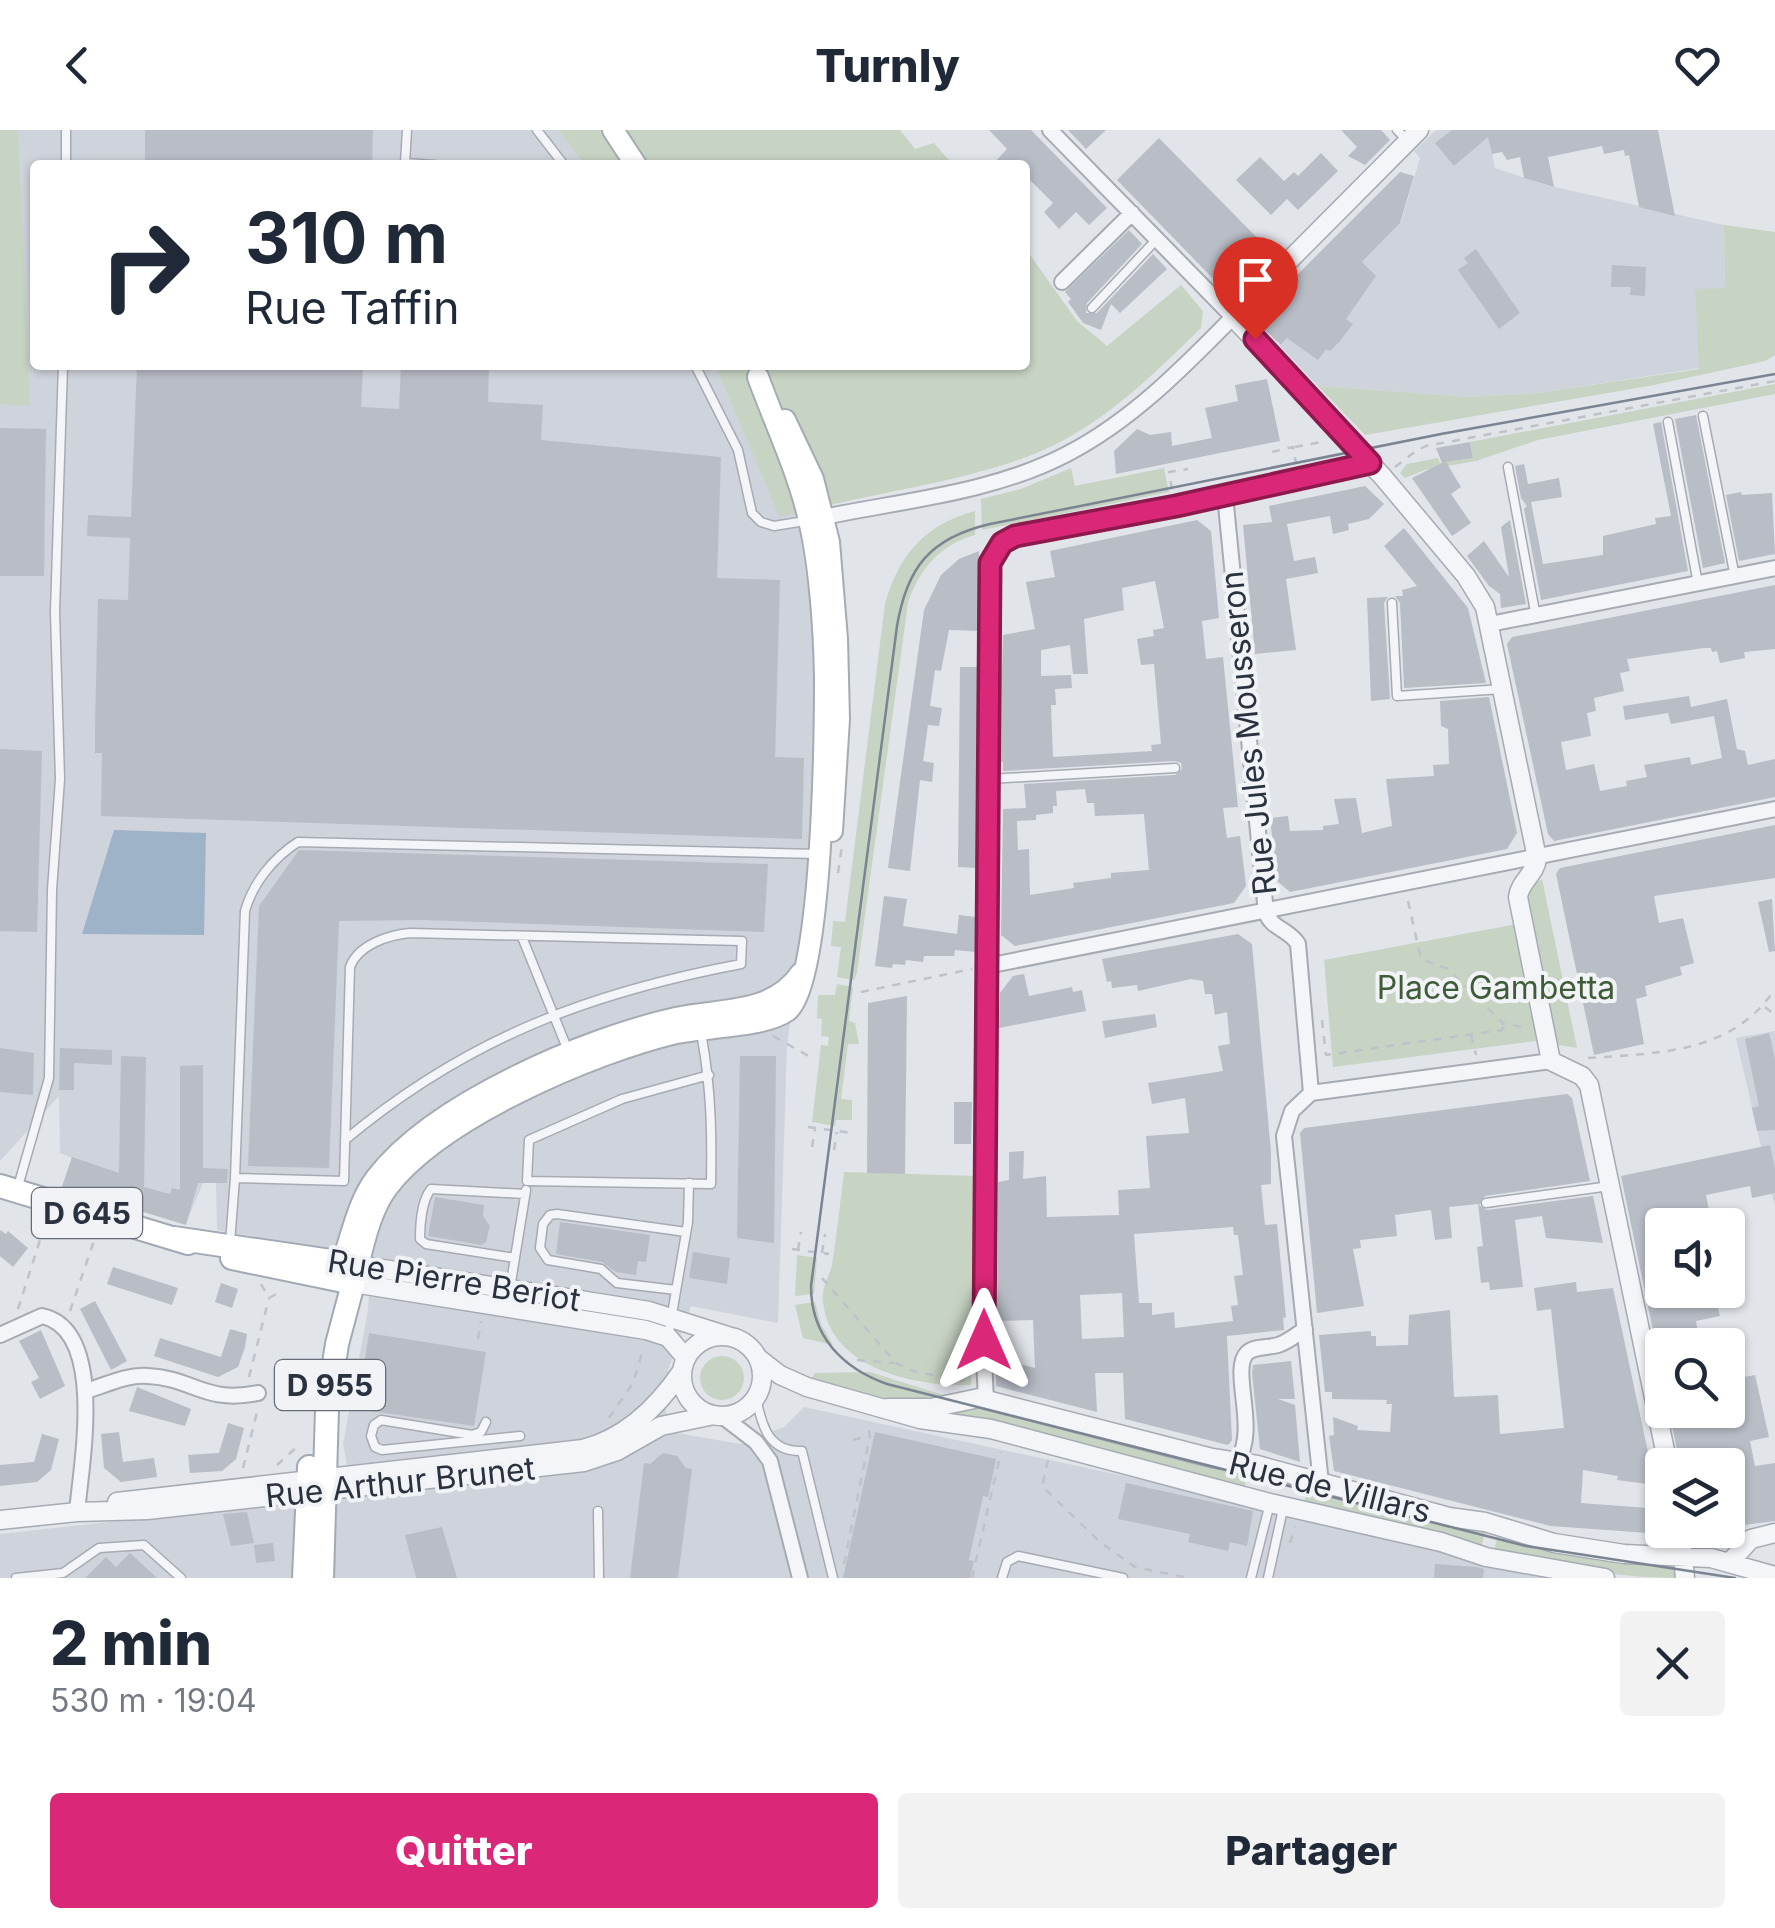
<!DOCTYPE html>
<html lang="fr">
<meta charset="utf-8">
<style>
body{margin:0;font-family:Inter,sans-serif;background:#f2f2f3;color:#1f2937;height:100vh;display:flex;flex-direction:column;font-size:38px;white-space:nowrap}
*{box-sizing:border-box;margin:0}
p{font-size:32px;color:#747a83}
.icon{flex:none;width:55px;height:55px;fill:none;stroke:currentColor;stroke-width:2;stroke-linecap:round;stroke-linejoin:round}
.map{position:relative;height:1448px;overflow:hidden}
.panel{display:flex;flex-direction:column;background:#fff;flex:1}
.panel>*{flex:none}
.banner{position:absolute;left:30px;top:30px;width:1000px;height:210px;border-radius:10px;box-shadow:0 2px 8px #0004;background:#fff;color:#1f2937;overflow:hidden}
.buttons{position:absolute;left:1645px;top:1078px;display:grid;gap:20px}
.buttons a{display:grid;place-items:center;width:100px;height:100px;border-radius:10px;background:#fff;box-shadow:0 2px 8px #0004;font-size:50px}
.pin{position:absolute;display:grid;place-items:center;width:85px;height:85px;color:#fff;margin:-102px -42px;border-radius:50% 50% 50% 0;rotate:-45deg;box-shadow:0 0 10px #0007}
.pin .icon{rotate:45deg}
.me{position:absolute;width:110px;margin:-55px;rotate:0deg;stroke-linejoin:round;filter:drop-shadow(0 0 8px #0008)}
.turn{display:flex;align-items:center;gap:35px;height:210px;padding:0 50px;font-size:45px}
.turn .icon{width:130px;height:130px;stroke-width:2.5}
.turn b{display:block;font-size:70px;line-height:85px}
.round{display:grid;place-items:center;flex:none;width:105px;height:105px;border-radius:10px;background:#f2f2f3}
.head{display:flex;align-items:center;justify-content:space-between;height:170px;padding:0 50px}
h1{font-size:60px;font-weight:800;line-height:75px}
.action{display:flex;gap:20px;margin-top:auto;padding:20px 50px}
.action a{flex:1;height:115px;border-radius:10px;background:#db2777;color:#fff;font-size:40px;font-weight:800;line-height:115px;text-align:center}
.action a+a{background:#f2f2f3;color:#1f2937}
header{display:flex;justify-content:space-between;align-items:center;height:130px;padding:0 50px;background:#fff;font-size:45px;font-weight:800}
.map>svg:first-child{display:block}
</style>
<header><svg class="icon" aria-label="back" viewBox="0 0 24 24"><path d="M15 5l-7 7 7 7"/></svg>Turnly<svg class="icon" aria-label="heart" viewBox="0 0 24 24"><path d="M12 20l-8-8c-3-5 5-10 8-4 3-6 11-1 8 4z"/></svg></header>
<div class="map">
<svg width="1775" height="1448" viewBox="0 0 1775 1448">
<rect width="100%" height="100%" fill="#e1e4e9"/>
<path fill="#cfd3db" d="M0 0H558L585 35H35V235H715L779 385 797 384 818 527 813 717 787 916 778 1193 691 1176 668 1240 666 1281 671 1302 740 1314 784 1297 804 1277 1254 1374 1552 1448H0V1404L353 1365 343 1314 368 1180 371 1133 308 1115 217 1100 216 1052 203 1053 186 1093 62 1057 72 1028 60 1023 59 966 0 1031Z
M1436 0H1487L1495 38 1546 55 1724 95 1725 158 1695 160 1700 238 1538 263 1470 267 1318 256 1280 216 1401 92 1420 28 1414 21Z
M1775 901V1077L1736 908Z"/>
<path fill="#c7d3c3" d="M0 0H18L30 275 0 274Z
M558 0H900L915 19 934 13 953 35H585Z
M1724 95 1775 102V225L1765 231 1654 255 1365 305 1318 256 1470 267 1538 263 1699 239 1695 159 1725 158Z
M1025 118 1077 191 1107 216 1181 155 1203 181 1201 198C1160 238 1116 282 1064 310 988 351 881 359 797 384L779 386 715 235H1025Z
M1775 254V264L1538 310 1476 331 1425 340 1405 348 1400 343 1407 334 1438 328 1440 333 1473 328 1470 312Z
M1071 338 1075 356 1164 338 1169 362 982 400 981 369 1021 359Z
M975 381V405C940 415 919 439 908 473L857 843 854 850 837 847 841 817 831 816 833 791 845 792 885 474C899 425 924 395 975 381Z
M1542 749 1577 918 1535 911 1333 937 1324 830 1517 794 1527 759Z
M837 854 853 857 849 891 855 893 859 914H848L841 969 852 970V990H836L835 996 812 992 821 915 828 916 829 907 821 906 822 889 817 888 818 865H835Z
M844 1042 976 1046 971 1255C916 1257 830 1239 823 1172 821 1158 829 1148 832 1135 837 1104 840 1073 844 1042Z
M797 1125 817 1128 814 1164 795 1166Z
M815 1172 821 1194 833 1215 803 1208 795 1175Z
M700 1248a22 22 0 1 1 44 0a22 22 0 1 1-44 0Z
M870 1242 946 1266 895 1271 811 1249 815 1243Z
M987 1276 1248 1343 1244 1359 938 1282Z
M1308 1357 1485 1402 1481 1418 1304 1374Z
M1498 1405 1556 1419 1679 1436 1677 1448C1614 1448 1555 1435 1494 1421Z"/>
<path fill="#9eb2c8" d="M114 700 206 703 204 805 82 804Z"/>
<path fill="#b9bdc6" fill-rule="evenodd" d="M145 0H373L372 35H145Z
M989 0H1031L1107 78 1089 95 1076 82 1059 99 1044 82 1053 73 1025 45V35H992L1007 19Z
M1068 0H1106L1086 19Z
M1341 0H1381L1390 10 1365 35 1348 26 1357 17Z
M1452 0H1658L1675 86 1639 77 1629 25 1625 26 1624 20 1604 24 1602 16 1548 27 1554 57 1524 48 1520 27 1507 30 1502 22 1492 24 1488 7 1454 36 1435 13Z
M1159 8 1275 126 1237 163H1227L1117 50Z
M1321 23 1338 41 1298 80 1287 69 1271 85 1236 50 1260 27 1284 51 1294 42 1298 46Z
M1400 42 1414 46 1400 93 1362 132 1376 146 1346 189 1353 194 1339 212 1330 221 1326 219 1318 230 1287 208 1281 215 1258 194V184Z
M1129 100 1142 114 1087 173 1086 183H1097L1153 124 1167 139 1120 183 1111 174 1101 200 1083 193 1068 172 1071 169 1065 162Z
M1476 119 1520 183 1499 199 1458 140 1468 133 1464 128Z
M1612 135 1646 137 1645 166 1630 165 1631 157H1611Z
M137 235H363L361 277 399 279 401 235H489L488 272 543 275 541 310 721 327 717 448 780 450 775 627 804 628 802 709 101 686 102 623H95V594L98 469 128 470 130 408 87 406 88 385 131 387Z
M1267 249 1280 311 1116 344 1114 321 1137 299 1150 305 1171 302 1172 316 1212 308 1205 278 1238 271 1235 255Z
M1696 285 1725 433 1703 438 1675 289Z
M1661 292 1688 441 1541 470 1524 379 1527 376 1521 368 1515 336 1524 334 1528 354 1559 348 1562 367 1531 372 1543 434 1603 425V406L1656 394 1655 388 1671 386 1653 294Z
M0 298 46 299 44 446H0Z
M1470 312 1473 328 1446 332 1461 357 1451 364 1471 393 1452 406 1412 348 1442 333 1436 318Z
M1365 356 1384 374 1369 389 1348 394 1349 400 1333 404 1330 386 1287 394 1294 431 1315 427 1318 443 1286 449 1296 520 1255 524 1243 395 1272 392 1269 376Z
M1741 362 1742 365 1772 363 1775 424 1739 431 1726 365Z
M1197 390 1211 401 1219 488 1202 491 1206 529 1223 527 1238 677 1223 678 1227 708 1240 706 1246 756 1234 773 1015 816 1001 805 1003 679 1026 678 1024 654 1175 645 1182 639 1181 633 1175 631 1003 641V632H998L999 538H1002L1003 505 1035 499 1026 452 1055 447 1050 421ZM1155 451 1164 498 1153 500 1154 506 1137 509 1141 535 1154 534 1161 614 1151 615 1152 621 1053 627 1051 575H1056L1055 559 1072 558 1071 545 1041 546V520L1070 515 1073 544H1088L1084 489 1124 480 1122 458ZM1085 659 1087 673H1094L1095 686 1144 684 1149 740 1111 743V748L1073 753 1074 758 1030 765 1029 719 1018 720 1017 691 1036 690V685L1053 683V676H1057L1056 661Z
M1510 390 1526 474 1501 478 1500 464 1489 456 1467 426 1484 411 1509 447 1501 397Z
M1404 398 1468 478 1486 553 1404 558 1400 473 1395 466H1403L1402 460 1417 456 1384 416Z
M979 421 978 501 949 500 941 541 935 540 930 576 942 578 939 596 928 595 923 631 934 633 932 652 920 650 910 741 888 738 924 480 941 445 959 429Z
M1775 455V519L1744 522 1745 528 1720 533 1717 521 1712 522 1711 518H1704L1627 529 1630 541 1620 543 1624 561 1594 568 1596 581 1587 583 1591 606 1561 612 1566 640 1594 634 1600 661 1627 656 1626 651 1647 647 1644 635 1690 627 1691 635 1722 628 1714 586 1671 594 1668 583 1625 590 1623 576 1689 566 1691 577 1727 569 1737 619 1745 621 1748 635 1775 629V667L1554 711 1548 704 1507 514 1512 507Z
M1388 467 1384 473 1390 569 1371 571 1367 468Z
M960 537H978L976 738 958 737Z
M1489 567 1517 703 1507 719 1290 762 1277 751 1270 688 1288 686 1290 701 1323 700V696L1339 694 1334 669 1356 668 1362 703 1392 696 1386 649 1434 646 1433 635 1449 634 1448 599 1441 596 1440 571Z
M0 619 42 621 37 802 0 801Z
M1775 695V748L1654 766 1659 793 1683 788 1694 833 1680 837 1682 845 1645 856 1647 866 1636 869 1644 914 1594 925 1556 744 1560 738Z
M299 720 768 734 764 802 423 790 339 791 329 1038 248 1036 259 776Z
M884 766 907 769 903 796 957 804 959 785 975 787V822L955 820 954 826H924L923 832 906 830 905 835 893 834 892 838 875 836Z
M1772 769 1775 821 1769 822 1758 772Z
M1238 804 1252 814 1271 1022V1054L1261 1055 1265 1095 1277 1094 1286 1187 1283 1188 1284 1200 1227 1206 1232 1310 1228 1315 1125 1289 1123 1243H1095L1097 1282 996 1256 995 1228 1035 1238 1033 1190 997 1191 998 1052 1009 1050V1022L1024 1021 1023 1049 1046 1046 1047 1087 1119 1085 1118 1060 1150 1058 1146 1006 1189 1003 1185 968 1152 974 1148 953 1223 941 1218 916 1230 914 1227 882 1215 885 1212 864H1205L1203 851 1191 849 1138 861 1137 855 1112 858 1111 851 1107 852 1102 829ZM1233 1097 1234 1105H1238L1243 1145 1234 1146 1238 1175 1231 1176 1233 1191 1175 1198 1174 1182 1152 1185V1173H1139L1134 1104ZM1122 1163 1124 1207 1082 1209 1080 1165Z
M1024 844 1029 866 1072 857 1073 862 1082 860 1086 881 999 898 1000 863 1013 846Z
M907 866 905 1044 867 1043 868 873Z
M1155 884 1157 897 1105 908 1102 891Z
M1769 903 1775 929V1000L1757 1001 1752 978 1759 976 1745 909Z
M0 918 34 923 33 965 0 962Z
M60 918 112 920V935L74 933V960H59Z
M121 926 146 927 144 1057 170 1064 172 1058 180 1060V936L203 935V1038L228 1039 227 1053H198L186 1095 62 1057 72 1027 119 1043Z
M740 926H776L774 1113 737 1108Z
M1567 964 1572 968 1590 1051 1485 1066 1479 1075 1487 1080 1593 1066 1603 1113 1546 1108 1542 1086 1515 1090 1523 1157 1490 1160 1489 1152 1481 1153 1477 1117 1483 1116 1478 1074 1449 1077 1452 1108 1435 1110 1431 1080 1395 1085 1397 1106 1360 1110 1361 1118 1353 1119 1364 1176 1317 1183 1300 1003 1304 998Z
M954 972H972L971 1014H954Z
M1770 1015 1775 1039V1063L1752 1068 1750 1056 1706 1065 1712 1095H1662V1160H1713L1720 1186 1696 1191 1700 1215H1656L1621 1046Z
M435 1067 484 1075 483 1086 490 1096 486 1112 481 1115 428 1106Z
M560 1092 650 1105 646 1132 638 1131 636 1145 616 1142 602 1132 556 1124Z
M0 1100 6 1104 8 1101 28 1118 13 1137 0 1126Z
M693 1122 730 1128 727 1154 689 1148Z
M113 1137 178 1158 172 1175 107 1154Z
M1576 1152 1577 1162 1613 1158 1655 1355 1617 1350 1618 1346 1583 1340 1581 1373 1661 1379 1662 1404 1551 1396 1334 1341 1329 1306 1334 1305 1333 1287 1358 1296 1357 1300 1390 1302 1392 1274H1386L1387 1270 1332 1269V1262H1325L1319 1205 1371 1201V1206H1376V1216L1408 1215 1409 1185 1450 1180 1454 1267 1498 1265 1500 1304 1564 1298 1551 1179 1537 1181 1534 1158Z
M221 1153 238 1159 232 1178 215 1172Z
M95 1171 127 1231 111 1240 80 1179Z
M230 1199 247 1204 245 1217 238 1237 218 1247 154 1226 160 1208 221 1227Z
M41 1200 65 1256 40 1269 31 1252 39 1248 19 1211Z
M369 1203 486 1222 474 1296 357 1279Z
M1291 1231 1295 1269H1278L1295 1275 1300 1332 1260 1319 1252 1243 1253 1235Z
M1755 1245 1769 1307 1750 1311 1755 1336 1775 1333V1391L1728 1397V1335H1680L1669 1280H1728V1250Z
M137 1257 191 1279 185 1296 129 1281Z
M228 1293 244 1298 236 1329 222 1341 190 1343 188 1325 219 1323Z
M119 1302 123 1332 154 1328 157 1347 121 1352 104 1338 101 1304Z
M875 1302 996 1329 988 1367 983 1366 969 1430 974 1431 970 1448H843Z
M42 1304 59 1309 51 1340 37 1352 0 1356V1335L34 1332Z
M663 1323 677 1326 686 1338 692 1339 678 1448H630L644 1333 650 1334Z
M1126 1353 1253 1381 1247 1416 1230 1412 1228 1421 1188 1412 1190 1404 1118 1389Z
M247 1382 254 1413 231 1416 223 1384Z
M442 1397 457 1448H416L405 1405Z
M273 1413 275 1431 256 1433 254 1415Z
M130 1423 157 1448H85L106 1427 116 1437Z
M1435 1434 1477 1437 1484 1439 1483 1448H1434Z"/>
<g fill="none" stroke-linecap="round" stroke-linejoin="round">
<defs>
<path id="service" d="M407 0 405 33 435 35
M537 0 564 35
M1397 0 1408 11
M66 35V0
M1092 178 1157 109
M695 235 738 320 752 383 761 392 774 396 805 391
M1703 286 1735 447
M1668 292 1698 454
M1508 337 1536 487
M1392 473 1397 566 1502 559
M989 649 1175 638
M522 807 569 923
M701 903 702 908C711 959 712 1002 711 1054L527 1051 529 1010 622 969 709 945
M235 1048 245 781C253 753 273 728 298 712L818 724
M17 1060 49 948 52 760 60 649 55 482 63 235
M1486 1073 1610 1056
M230 1113 235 1048 344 1051 350 837C358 815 388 805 410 803L742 811 741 834C588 863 466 909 345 1010
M515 1128 426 1114 420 1109C420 1094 422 1070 431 1059L525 1064
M676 1160 617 1153 601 1139 548 1130 540 1118 543 1094 550 1085 557 1084 686 1102
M507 1177 526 1060
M668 1207 688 1092 689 1053
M756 1268C762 1297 769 1322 802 1321L833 1448
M486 1292 481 1302 472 1305 381 1290 374 1295 371 1306 375 1317 382 1320 520 1306
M598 1381 599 1448
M16 1448 63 1443 99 1418 144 1415 181 1448
M1002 1448 1007 1432 1018 1426 1123 1448
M1251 1448 1270 1373
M1268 1448 1283 1379"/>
<path id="minor" d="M1062 152 1132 83
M1225 365 1266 783C1272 799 1290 800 1298 814L1311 963 1292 981 1284 1006 1321 1353
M814 389C897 371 991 364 1067 324 1131 291 1183 238 1233 187L1050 0
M1490 494 1775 438
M987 836 1775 679
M1311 963 1551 931
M0 1205 42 1186C107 1200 81 1335 77 1382
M86 1261C106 1255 127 1244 148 1246 193 1248 205 1274 258 1263
M986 1270 983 1209 989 441C991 424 999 413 1015 406L1345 341 1370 333
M722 1286 756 1312 770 1331 800 1448
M1237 1331C1259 1300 1230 1240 1247 1223 1254 1216 1268 1218 1278 1215 1288 1212 1296 1205 1305 1199"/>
<path id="tertiary" d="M1419 0 1233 187 1383 347 1466 446 1485 477 1537 728C1536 744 1520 751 1518 767L1551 931 1582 946 1589 955 1668 1335
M358 1135 649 1181 731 1207
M353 1153 646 1200 668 1207 686 1228
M682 1246a40 40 0 1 1 80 0a40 40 0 1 1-80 0Z
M758 1228 780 1245 807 1257 920 1289 991 1299 1270 1373 1441 1412 1486 1427 1605 1448
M887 1278H931L979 1268 1212 1328 1257 1335 1449 1387 1485 1392 1554 1413 1624 1424 1711 1428 1775 1446
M117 1372 583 1319C626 1308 657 1278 682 1241
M0 1390 77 1382 147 1380 584 1332 617 1321 661 1296 714 1285
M1680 1400 1685 1448
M1730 1432 1751 1409 1775 1403"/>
<path id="secondary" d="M613 0 636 35
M785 290 813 349 829 412 837 509 839 589 832 701
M342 1133C352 1104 358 1072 376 1048 433 973 586 908 676 888 723 878 772 885 801 843
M358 1135C365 1109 371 1080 387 1058 440 988 592 923 676 903 706 897 764 897 787 881 823 854 825 600 825 547 824 500 821 451 812 404 802 350 777 299 758 247"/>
<path id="primary" d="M0 1056 188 1113
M174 1108 358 1135 337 1214 327 1279 322 1448
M232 1128 353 1153
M304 1448 309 1337"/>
</defs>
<use href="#service" stroke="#a6abb3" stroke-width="11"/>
<use href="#minor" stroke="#a6abb3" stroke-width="18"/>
<use href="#tertiary" stroke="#a6abb3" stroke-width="21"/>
<use href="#secondary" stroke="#a6abb3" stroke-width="24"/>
<use href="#primary" stroke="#a1a9b5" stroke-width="26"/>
<path stroke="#bfc2c8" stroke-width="2.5" stroke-dasharray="8 8" stroke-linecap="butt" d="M1295 317 1326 311
M1272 322 1293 317 1296 333
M1395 337 1416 321 1426 316 1775 251
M1172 359 1169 342 1188 339
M838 743 842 716
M1408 771 1421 829 1448 839 1504 894 1524 897
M861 862 972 839
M1765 877 1775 885
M1322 890 1326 925 1502 900 1504 894
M1471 905 1476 925
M773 906 814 929
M1588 928C1658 923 1732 924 1775 859
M808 997 852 1003
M812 1017 815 999
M834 1020 837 1002
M792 1119 829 1124
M798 1120 801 1102
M822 1123 825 1104
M822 1148 896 1233 913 1241 969 1252
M261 1154 269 1168 283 1160
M18 1179 46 1091
M70 1181 95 1108
M478 1209 481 1191
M857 1230 894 1233
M249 1247 269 1168
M609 1288 633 1253 643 1220
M853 1310 868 1306
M1048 1330 1042 1356 1100 1412 1135 1437 1188 1448
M277 1335 298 1316
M243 1338 258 1278
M1290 1413 1295 1397
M844 1434 870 1306 867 1294
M972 1448 1001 1322"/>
<use href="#service" stroke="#f4f5f8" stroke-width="8"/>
<use href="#minor" stroke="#f4f5f8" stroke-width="14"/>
<use href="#tertiary" stroke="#f4f5f8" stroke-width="18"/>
<use href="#secondary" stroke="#fff" stroke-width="20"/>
<use href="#primary" stroke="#fff" stroke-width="22"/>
<path stroke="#7b8492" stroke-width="2.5" d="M1735 1448 1526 1416 887 1254C842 1238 811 1206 811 1156L897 496C907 437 930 408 990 394L1441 304 1775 244"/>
</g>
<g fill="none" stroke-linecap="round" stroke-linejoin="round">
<defs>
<path id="route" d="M984 1210 990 433 1002 413 1015 406 1176 376 1370 333 1255 209"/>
</defs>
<use href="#route" stroke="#8e194d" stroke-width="25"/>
<use href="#route" stroke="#db2777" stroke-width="18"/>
</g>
<g text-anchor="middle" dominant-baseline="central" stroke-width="8" stroke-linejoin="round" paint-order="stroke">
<g fill="#f1f3f7" stroke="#666c77" stroke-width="2.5">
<rect x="32" y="1058" width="110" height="50" rx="8"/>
<rect x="275" y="1230" width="110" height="50" rx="8"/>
</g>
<g font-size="30" font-weight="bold" fill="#2a3240">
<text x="87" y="1083">D 645</text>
<text x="330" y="1255">D 955</text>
</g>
<g font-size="32" fill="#2a3240" stroke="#f1f3f7">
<text transform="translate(1248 603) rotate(-96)">Rue Jules Mousseron</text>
<text transform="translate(454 1150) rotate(9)">Rue Pierre Beriot</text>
<text transform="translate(400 1352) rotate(-6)">Rue Arthur Brunet</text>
<text transform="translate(1330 1357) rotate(14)">Rue de Villars</text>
</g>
<g font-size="32" fill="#3e5c38" stroke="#f1f3f7">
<text x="1496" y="857">Place Gambetta</text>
</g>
</g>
</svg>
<div class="buttons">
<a><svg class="icon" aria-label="sound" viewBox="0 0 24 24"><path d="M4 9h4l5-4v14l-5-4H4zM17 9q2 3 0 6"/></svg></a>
<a><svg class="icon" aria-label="search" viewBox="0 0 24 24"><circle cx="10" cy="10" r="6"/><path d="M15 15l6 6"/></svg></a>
<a><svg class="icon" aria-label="layers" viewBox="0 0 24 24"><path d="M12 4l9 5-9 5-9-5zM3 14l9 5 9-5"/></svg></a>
</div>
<div class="pin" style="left:1255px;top:209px;background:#d93025"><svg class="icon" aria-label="arrive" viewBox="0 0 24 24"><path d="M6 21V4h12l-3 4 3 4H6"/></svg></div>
<svg class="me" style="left:984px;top:1210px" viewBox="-20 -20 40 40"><path d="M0-17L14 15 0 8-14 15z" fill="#db2777" stroke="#fff" stroke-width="4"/></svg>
<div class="banner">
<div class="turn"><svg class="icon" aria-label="right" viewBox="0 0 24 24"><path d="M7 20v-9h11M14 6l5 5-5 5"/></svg><div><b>310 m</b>Rue Taffin</div></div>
</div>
</div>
<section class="panel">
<div class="head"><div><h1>2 min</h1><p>530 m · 19:04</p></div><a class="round"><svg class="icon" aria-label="close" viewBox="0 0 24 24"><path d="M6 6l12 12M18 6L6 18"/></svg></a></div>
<div class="action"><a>Quitter</a><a>Partager</a></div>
</section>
